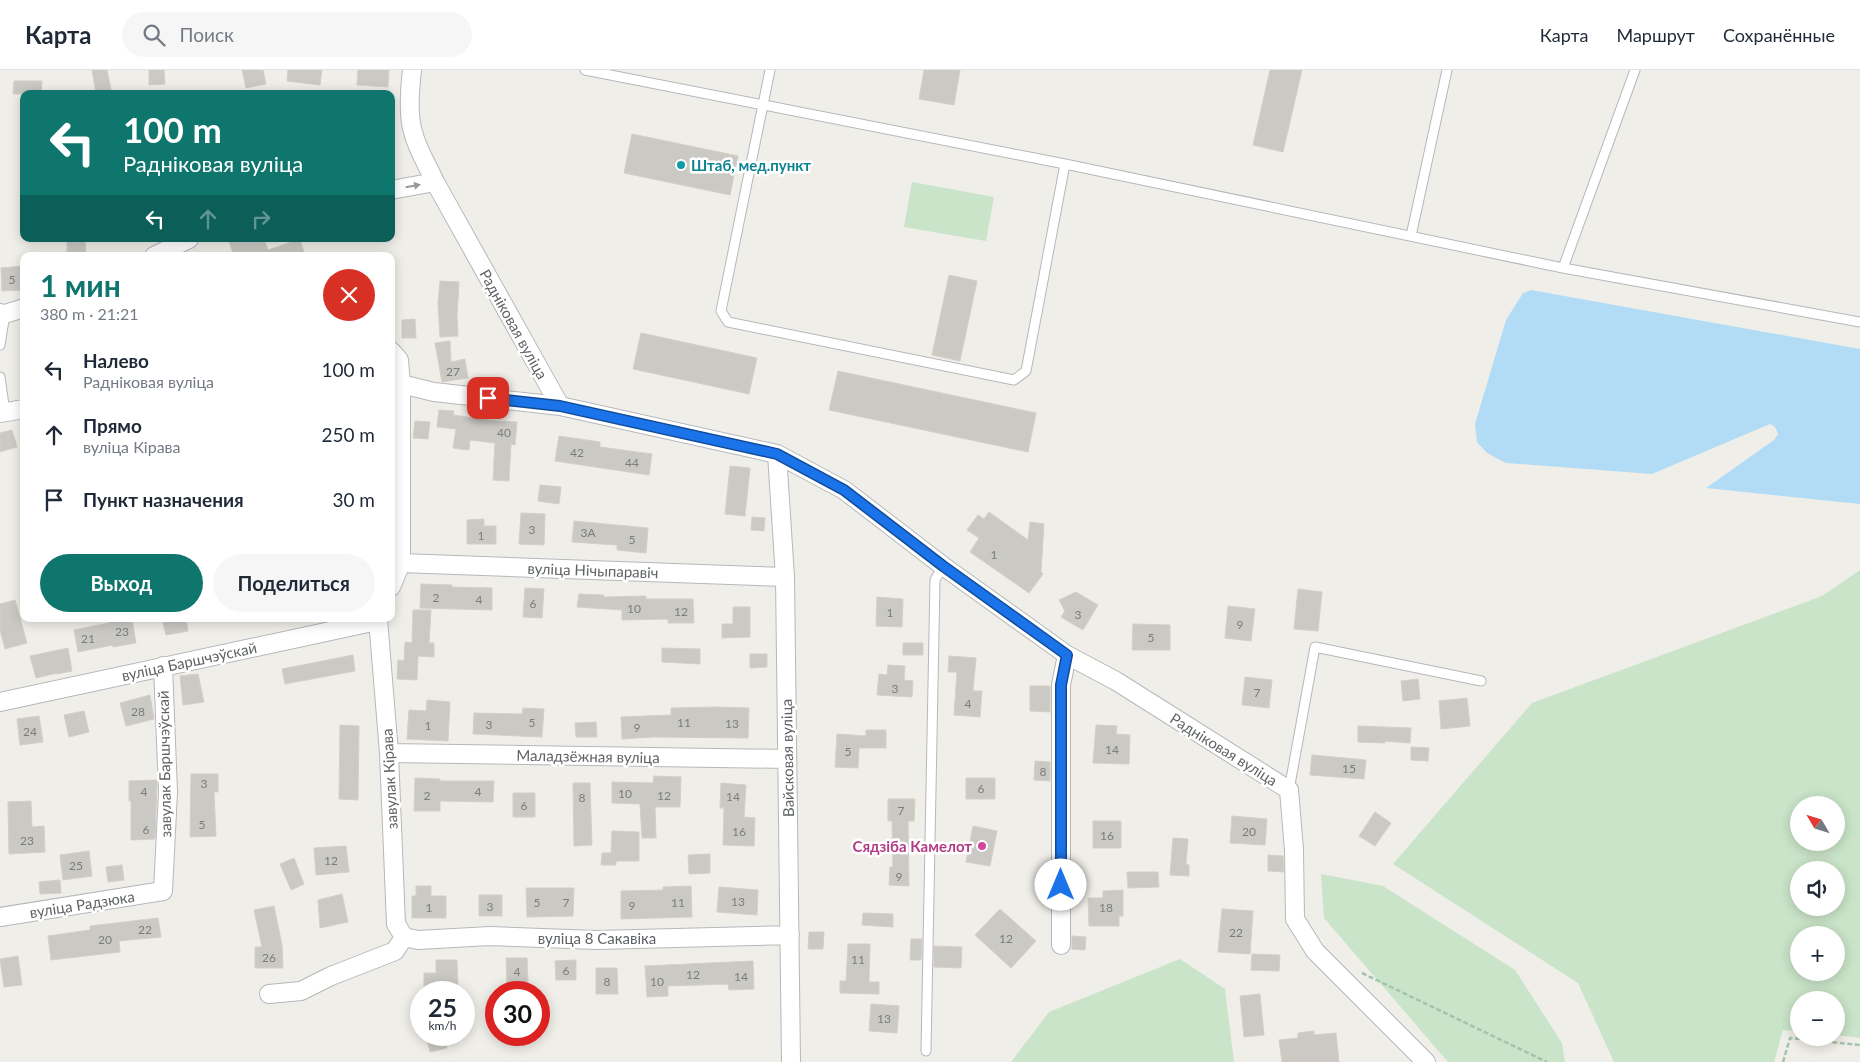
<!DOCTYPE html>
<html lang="ru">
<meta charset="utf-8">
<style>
body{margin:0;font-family:Lato,sans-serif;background:#f6f6f7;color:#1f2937;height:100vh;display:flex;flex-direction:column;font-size:19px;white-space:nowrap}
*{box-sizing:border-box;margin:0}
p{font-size:16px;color:#747a83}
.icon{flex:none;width:28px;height:28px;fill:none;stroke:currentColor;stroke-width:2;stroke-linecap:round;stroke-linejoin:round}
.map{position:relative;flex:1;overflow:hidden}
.side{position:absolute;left:20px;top:182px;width:375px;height:370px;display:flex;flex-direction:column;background:#fff;border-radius:10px;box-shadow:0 2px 12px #0003}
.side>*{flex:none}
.banner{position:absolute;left:20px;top:20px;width:375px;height:152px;border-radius:10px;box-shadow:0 2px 12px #0003;background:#0f766e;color:#fff;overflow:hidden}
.needle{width:32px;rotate:308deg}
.tools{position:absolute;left:1790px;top:726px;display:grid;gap:10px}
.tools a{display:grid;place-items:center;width:55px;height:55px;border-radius:50%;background:#fff;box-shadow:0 2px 12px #0003;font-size:25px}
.speed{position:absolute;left:410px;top:911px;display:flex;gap:10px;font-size:25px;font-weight:700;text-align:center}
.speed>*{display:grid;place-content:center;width:65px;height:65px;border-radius:50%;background:#fff;box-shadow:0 2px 12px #0003;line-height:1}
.speed small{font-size:12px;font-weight:400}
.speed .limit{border:8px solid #d22;background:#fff;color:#111}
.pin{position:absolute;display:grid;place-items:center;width:42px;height:42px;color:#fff;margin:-21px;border-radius:10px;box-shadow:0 2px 8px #0006}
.me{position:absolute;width:55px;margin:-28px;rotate:0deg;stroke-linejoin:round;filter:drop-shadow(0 0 4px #0008)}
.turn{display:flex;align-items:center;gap:18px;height:105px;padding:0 20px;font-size:22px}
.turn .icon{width:65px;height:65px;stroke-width:2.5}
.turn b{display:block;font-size:35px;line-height:42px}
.lanes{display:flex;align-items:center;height:48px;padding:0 20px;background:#0003;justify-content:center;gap:25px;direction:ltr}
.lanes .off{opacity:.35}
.round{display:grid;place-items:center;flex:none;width:52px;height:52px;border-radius:26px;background:#f6f6f7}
.summary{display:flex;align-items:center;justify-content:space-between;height:85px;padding:0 20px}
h1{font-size:30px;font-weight:700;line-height:38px;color:#0f766e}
.primary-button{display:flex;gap:10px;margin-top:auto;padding:10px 20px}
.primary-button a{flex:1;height:58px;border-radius:30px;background:#0f766e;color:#fff;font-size:20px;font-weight:700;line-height:58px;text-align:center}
.primary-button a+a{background:#f6f6f7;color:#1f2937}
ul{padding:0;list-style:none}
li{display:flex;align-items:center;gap:15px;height:65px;padding:0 20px}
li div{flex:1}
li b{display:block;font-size:19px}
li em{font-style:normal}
header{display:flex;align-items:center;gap:30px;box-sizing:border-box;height:70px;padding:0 25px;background:#fff;border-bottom:1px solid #e0e1e3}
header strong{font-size:24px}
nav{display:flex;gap:28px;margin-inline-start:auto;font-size:18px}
.search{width:350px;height:45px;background:#f6f6f7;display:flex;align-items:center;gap:12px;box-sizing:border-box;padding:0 18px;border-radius:28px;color:#747a83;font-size:19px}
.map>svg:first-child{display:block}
</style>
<header>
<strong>Карта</strong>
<div class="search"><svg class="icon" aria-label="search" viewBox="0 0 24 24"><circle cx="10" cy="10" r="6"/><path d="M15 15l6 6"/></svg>Поиск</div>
<nav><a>Карта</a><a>Маршрут</a><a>Сохранённые</a></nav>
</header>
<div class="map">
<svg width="1860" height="992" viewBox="0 0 1860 992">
<rect width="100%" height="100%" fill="#f0eee8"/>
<path fill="#c9e4c8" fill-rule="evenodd" d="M912 112 994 127 986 171 904 157Z
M1860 500V968L1836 965V930H1799V961L1783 960 1774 992H1614L1578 913 1393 794 1532 633 1822 526ZM1799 735H1836V772H1799ZM1799 800H1836V838H1799ZM1799 865H1836V902H1799Z
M1321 804 1383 816 1515 900 1562 973 1565 992H1448L1324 848Z
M1180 889 1225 919 1234 992H1011L1049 942Z"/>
<path fill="#b2dcf6" d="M1531 220 1860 279V434L1706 418 1774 370 1778 364 1775 357 1770 354 1652 404 1506 393 1487 383 1477 372 1475 354 1506 250 1523 223Z"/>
<path fill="#cbc9c4" stroke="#d4cfc7" d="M92 0H107L112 24H96Z
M149 0H164L165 14 149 15Z
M242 0H263L266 14 246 18Z
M288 0H322L320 15 287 11Z
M358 0H389L388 17 357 15Z
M924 0H960L954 35 919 29Z
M1270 0H1302L1283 82 1253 75Z
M14 11H42L41 24H13Z
M632 64 738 86 730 125 624 103Z
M67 169H85L86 186H67Z
M228 169H264L268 180 300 169 305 186H234Z
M24 196V220L2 221 1 198Z
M949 205 977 211 960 291 932 285Z
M440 211 459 212 457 245 458 266 440 267 438 233Z
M415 249 416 268H402V250Z
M641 263 757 288 749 324 633 299Z
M450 271 451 292 465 289 468 308 442 312 435 273Z
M838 301 1036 343 1028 382 829 340Z
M439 340 454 341 453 345 494 351 517 352 515 375 511 374 509 411 493 410 495 373 470 370 469 380 453 378 456 359 437 357Z
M415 351 430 352 428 369 413 368Z
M12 360 17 377 0 382V363Z
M559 366 600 372V377L652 384 649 405 555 391Z
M730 396 750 398 745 446 725 444Z
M540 415 561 417 559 434 538 431Z
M989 442 1028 470 1030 452 1044 454 1041 502 1043 504 1029 523 970 482 979 468 967 460 978 445 984 449Z
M521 443 545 444 544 475 519 474Z
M752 447 765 448 764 461 751 460Z
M484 449V456H496V474H467V450Z
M574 451 648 458 646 483 617 480V475L572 472Z
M421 514 452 515V517L492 518V540L420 538Z
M525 518 544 519 542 548 523 547Z
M1298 519 1322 522 1318 561 1294 559Z
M1076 522 1098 535 1083 560 1061 547 1065 541 1059 530Z
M579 524 604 525 603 527 646 526V529H693L694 553H668V549L622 550V540L577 537Z
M877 527 903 529 902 557 876 556Z
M15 530 27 573 5 579 0 560V534Z
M1228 536 1255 539 1251 571 1225 568Z
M733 537H750V567L722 568V554H733Z
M413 540H431L429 573H434V587L418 586 417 610 397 609 398 590 404 591 405 572 412 573Z
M108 549H132L136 573 113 577V575L78 582 74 560 109 553Z
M162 549H186L188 561 166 565Z
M1133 554 1170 555V580H1132Z
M903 573H923V585H903Z
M68 578 72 601 57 604V603L36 608 30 586Z
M662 578 700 579V594L662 592Z
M750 584H767V597L750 598Z
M353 585 355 601 285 614 282 599Z
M949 586 976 588 973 621H982L980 647 954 645 957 602H948Z
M888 595 905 596 904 610 913 611 912 627 877 625 879 604 887 605Z
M198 604 204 632 183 635 180 606Z
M1245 607 1272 610 1269 638 1242 635Z
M1418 609 1420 629 1403 631 1401 611Z
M1030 616H1050V642L1030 641Z
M150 625 154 649 126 656 120 633Z
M1467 628 1470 656 1441 659 1439 631Z
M427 630 450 632 448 671 407 669 409 640 426 641Z
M715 637 749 638 748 668 653 667 622 669 621 647 671 645V638Z
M523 638 544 639 542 667 473 664 474 643 522 644Z
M84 641 89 662 69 667 64 645Z
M39 646 43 672 20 675 17 649Z
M596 652 597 667H576L575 653Z
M340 655 359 656 358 730 339 729Z
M1096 655 1117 656 1116 664 1130 665 1129 694 1093 693Z
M1358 656 1411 658 1410 673 1385 671V673L1358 672Z
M866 660H886V678H859L858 698 835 697 837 664 866 666Z
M1411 677 1429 678 1428 691 1411 690Z
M1312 685 1366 690 1364 709 1310 705Z
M1035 691 1050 692V711L1034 710Z
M191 704H218V722H214L216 766 190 767Z
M654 706 681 707 680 737H655L656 768H642L640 734 612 733V712L653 713Z
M415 708 440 709V711H494L493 732 440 731V741H414Z
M966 708H995V729H966Z
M157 710 155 769 131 770V731H129V711Z
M573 713H590L592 775 574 776Z
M721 713 746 715 744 747 755 748 754 776 723 775 724 738H720Z
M513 723H535V747H513Z
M888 729H915L914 751H908L909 816 889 815 890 797H893L892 751H888Z
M31 731 32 757 44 756 45 782 9 784 8 732Z
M1375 742 1391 753 1375 776 1359 766Z
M1232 746 1267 749 1265 775 1230 773Z
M1093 751H1121V778H1093Z
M973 756 997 761 990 796 966 792Z
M612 761 639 762V791H616V795H601L602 783H611Z
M1173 768 1188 769 1186 794 1189 795V806L1170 805Z
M346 776 349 802 316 805 314 778Z
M89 781 92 806 63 810 60 785Z
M710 784V803L689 804 688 785Z
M1268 785 1283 786 1284 802 1268 801Z
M294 788 304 814 291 820 280 794Z
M122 795 124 810 108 812 106 797Z
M1127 802H1158L1159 817 1128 818Z
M60 810 61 823 40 824 39 812Z
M416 816H431V826H446V848H412V826H416Z
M691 816 692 847 621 849V821L663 820V817Z
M719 817 758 820 757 845 717 842Z
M526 818H574L573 846 527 847Z
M1123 820V846H1119V856H1089L1088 828H1103V821Z
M342 824 348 852 320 858 318 830Z
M479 825H502V846H479Z
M274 836 282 875 283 898H255V877H262L254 840Z
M1000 839 1036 871 1011 898 975 865Z
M1222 839 1253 841 1250 884 1218 882Z
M863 843 893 844V857L862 855Z
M158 848 161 867 119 871 120 882 51 890 48 866 90 860V856Z
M809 862H824L823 879H808Z
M1072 866 1086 867 1085 880 1072 879Z
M911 869H922L921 890H910Z
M848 874H870L869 912H879V924L840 923V911H846Z
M934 876 962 877 961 898 934 897Z
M1252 884 1280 885 1279 901 1251 900Z
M18 886 22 915 4 917 0 889Z
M506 888H527L528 913 507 914Z
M436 890H457L458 920 424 921V903H436Z
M576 890V910H556L555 891Z
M753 891 754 919 729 920 728 914 668 916V926L647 927 645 896Z
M596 898H617L618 924H596Z
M1260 924 1264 965 1244 967 1240 926Z
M871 934 899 936 897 963 869 961Z
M1314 961V965L1336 963 1339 992H1282L1279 970 1298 968V963Z
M426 965H444L447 978 430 982Z"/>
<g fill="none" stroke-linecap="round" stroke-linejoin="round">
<defs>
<path id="service" d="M585 0 1065 94 1563 198 1860 252
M770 0 721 241 728 252 1014 310 1026 301 1065 94
M1411 166 1447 0
M1563 198 1635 0
M0 275 5 244
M0 307 5 342
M1289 720 1315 577 1481 611
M926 981 935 510 943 496"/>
<path id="minor" d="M412 0C410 17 408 46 413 62 417 79 428 96 435 112L560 336
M391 120 435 112
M154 186 189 169
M0 243 5 244 24 238
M391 281 399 290 401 314 434 322 560 336 777 384 844 420 943 496 1067 585 1116 611 1289 720 1294 780 1295 849 1315 881 1426 992
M0 343 24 339
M777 384 785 507 791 992
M401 493 785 507
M391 517 401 493V314
M378 549 389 683 396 854 404 867
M0 632 377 551
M389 683 787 689
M0 847 163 821 168 722 163 596
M404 867 418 870 490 866 597 870 790 865
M1061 875V615L1067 585
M269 924 301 921 331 906 395 881 404 867"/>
</defs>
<use href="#service" stroke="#b5b8bb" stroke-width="11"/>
<use href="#minor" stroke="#b5b8bb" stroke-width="20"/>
<path stroke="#a2c4aa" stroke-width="2.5" stroke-dasharray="5 2.5" stroke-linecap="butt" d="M1362 903 1547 992
M1783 992 1790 968 1860 975"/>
<use href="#service" stroke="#fff" stroke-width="9"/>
<use href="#minor" stroke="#fff" stroke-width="18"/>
</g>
<defs><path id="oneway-solid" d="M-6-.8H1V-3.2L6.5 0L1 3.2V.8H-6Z" transform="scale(1.25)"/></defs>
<use fill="#979a9c" href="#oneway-solid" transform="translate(413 116) rotate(-10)"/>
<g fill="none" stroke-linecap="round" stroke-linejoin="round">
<defs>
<path id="route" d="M488 328 560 336 777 384 844 420 943 496 1067 585 1061 615V815"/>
</defs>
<use href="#route" stroke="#114b97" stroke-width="12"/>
<use href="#route" stroke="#1a73e8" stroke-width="9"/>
</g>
<circle fill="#0f9aa8" stroke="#fff" stroke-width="2" cx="681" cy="95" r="5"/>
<circle fill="#d1479c" stroke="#fff" stroke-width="2" cx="982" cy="776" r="5"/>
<g text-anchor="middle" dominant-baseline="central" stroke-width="5" stroke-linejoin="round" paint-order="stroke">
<g font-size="12" fill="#7a7c7e">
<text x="12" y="209">5</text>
<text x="453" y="301">27</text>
<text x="504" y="362">40</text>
<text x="577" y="382">42</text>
<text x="632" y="392">44</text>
<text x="532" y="459">3</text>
<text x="588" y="462">3А</text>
<text x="481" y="465">1</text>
<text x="632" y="469">5</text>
<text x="994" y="484">1</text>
<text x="436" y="527">2</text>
<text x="479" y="529">4</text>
<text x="533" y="533">6</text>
<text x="634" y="538">10</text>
<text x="681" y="541">12</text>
<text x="890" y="542">1</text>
<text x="1078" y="544">3</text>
<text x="1240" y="554">9</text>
<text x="122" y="561">23</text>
<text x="1151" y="567">5</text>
<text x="88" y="568">21</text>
<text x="895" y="618">3</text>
<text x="1257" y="622">7</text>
<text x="968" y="633">4</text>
<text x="138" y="641">28</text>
<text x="532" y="652">5</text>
<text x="684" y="652">11</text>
<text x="732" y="653">13</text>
<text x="489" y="654">3</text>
<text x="428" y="655">1</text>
<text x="637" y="657">9</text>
<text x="30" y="661">24</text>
<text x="1112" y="679">14</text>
<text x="848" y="681">5</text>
<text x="1349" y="698">15</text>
<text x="1043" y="701">8</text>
<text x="204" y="713">3</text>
<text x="981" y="718">6</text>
<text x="144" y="721">4</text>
<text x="478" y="721">4</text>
<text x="625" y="723">10</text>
<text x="427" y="725">2</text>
<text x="664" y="725">12</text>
<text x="733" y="726">14</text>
<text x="582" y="727">8</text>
<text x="524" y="735">6</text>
<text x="901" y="740">7</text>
<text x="202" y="754">5</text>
<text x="146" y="759">6</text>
<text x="739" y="761">16</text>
<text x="1249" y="761">20</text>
<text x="1107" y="765">16</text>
<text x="27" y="770">23</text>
<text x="331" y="790">12</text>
<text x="76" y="795">25</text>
<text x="899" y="806">9</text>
<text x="738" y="831">13</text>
<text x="537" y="832">5</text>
<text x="566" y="832">7</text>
<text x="678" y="832">11</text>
<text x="632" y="835">9</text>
<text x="490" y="836">3</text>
<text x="429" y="837">1</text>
<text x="1106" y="837">18</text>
<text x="145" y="859">22</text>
<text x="1236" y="862">22</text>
<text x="1006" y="868">12</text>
<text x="105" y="869">20</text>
<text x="269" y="887">26</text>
<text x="858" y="889">11</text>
<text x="566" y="900">6</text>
<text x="517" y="901">4</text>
<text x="693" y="904">12</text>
<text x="741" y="906">14</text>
<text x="607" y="911">8</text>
<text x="657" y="911">10</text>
<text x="884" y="948">13</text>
</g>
<g font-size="15" font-weight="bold" fill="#0d838f" stroke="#fff" text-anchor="start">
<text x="691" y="95">Штаб, мeд.пункт</text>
</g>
<g font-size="15" fill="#5f6366" stroke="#fff">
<text transform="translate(514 254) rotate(61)">Радніковая вуліца</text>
<text transform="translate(593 500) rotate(2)">вуліца Нічыпаравіч</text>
<text transform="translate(189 591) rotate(-12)">вуліца Баршчэўскай</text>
<text transform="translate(1224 679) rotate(32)">Радніковая вуліца</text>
<text transform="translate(588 686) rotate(1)">Маладзёжная вуліца</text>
<text transform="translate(787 688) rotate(-91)">Вайсковая вуліца</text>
<text transform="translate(164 694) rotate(-91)">завулак Баршчэўскай</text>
<text transform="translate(389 709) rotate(-93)">завулак Кірава</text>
<text transform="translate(82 834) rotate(-9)">вуліца Радзюка</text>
<text x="597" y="868">вуліца 8 Сакавіка</text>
</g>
<g font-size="15" font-weight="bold" fill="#b23c85" stroke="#fff" text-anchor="end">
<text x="972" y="776">Сядзіба Камелот</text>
</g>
</g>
</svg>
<div class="tools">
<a><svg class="needle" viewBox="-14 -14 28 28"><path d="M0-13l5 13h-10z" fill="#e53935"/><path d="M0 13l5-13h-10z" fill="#747a83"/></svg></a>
<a><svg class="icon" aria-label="sound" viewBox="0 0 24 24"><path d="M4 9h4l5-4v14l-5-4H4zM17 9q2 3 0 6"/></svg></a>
<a>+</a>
<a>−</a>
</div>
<div class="speed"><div>25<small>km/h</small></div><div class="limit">30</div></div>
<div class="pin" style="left:488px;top:328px;background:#d93025"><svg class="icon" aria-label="arrive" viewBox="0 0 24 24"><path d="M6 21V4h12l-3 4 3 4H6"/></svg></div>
<svg class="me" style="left:1061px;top:815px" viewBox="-20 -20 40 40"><circle r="19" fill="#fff"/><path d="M0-13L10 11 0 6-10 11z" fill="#1a73e8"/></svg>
<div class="banner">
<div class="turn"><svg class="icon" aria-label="left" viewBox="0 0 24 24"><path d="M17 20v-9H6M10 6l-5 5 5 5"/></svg><div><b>100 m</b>Радніковая вуліца</div></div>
<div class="lanes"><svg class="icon" aria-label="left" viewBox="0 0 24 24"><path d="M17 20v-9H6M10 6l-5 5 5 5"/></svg><svg class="icon off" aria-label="ahead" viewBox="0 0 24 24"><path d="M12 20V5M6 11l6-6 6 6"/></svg><svg class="icon off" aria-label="right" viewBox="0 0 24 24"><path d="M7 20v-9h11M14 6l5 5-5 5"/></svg></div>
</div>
<section class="side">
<div class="summary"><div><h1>1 мин</h1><p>380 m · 21:21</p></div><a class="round" style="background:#d93025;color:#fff"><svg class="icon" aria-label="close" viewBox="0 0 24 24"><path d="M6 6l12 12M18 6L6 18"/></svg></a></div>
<ul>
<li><svg class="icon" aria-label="left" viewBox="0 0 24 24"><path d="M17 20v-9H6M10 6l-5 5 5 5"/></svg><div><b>Налево</b><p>Радніковая вуліца</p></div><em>100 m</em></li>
<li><svg class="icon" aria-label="ahead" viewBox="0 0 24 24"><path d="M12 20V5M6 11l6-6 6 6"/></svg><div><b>Прямо</b><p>вуліца Кірава</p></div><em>250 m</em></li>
<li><svg class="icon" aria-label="arrive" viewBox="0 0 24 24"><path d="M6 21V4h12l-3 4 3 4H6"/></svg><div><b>Пункт назначения</b></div><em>30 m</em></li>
</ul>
<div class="primary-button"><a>Выход</a><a>Поделиться</a></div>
</section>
</div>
